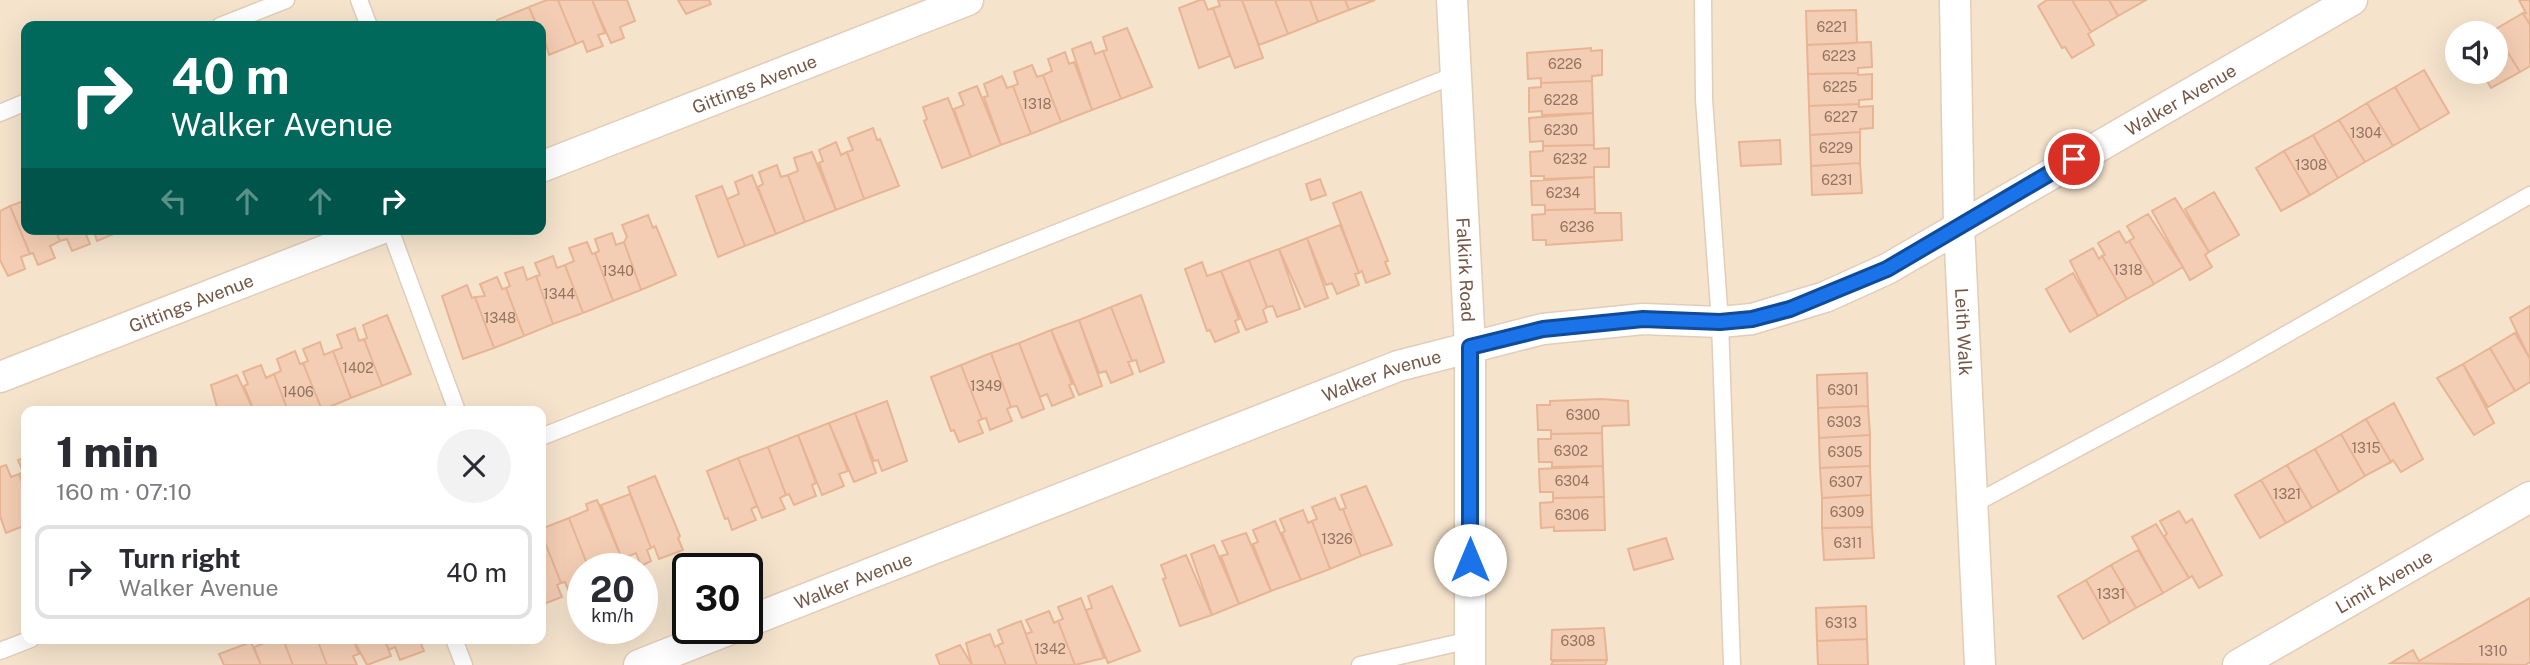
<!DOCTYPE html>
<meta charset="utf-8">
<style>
body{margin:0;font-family:"Public Sans",sans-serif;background:#f2f2f3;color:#2b2b33;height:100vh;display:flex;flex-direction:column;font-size:26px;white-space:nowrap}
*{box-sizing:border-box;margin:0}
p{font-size:23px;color:#7c7c81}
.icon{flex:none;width:38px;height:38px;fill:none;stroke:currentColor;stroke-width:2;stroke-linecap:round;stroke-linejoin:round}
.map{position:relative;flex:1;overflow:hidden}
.sheet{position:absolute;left:21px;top:406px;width:525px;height:238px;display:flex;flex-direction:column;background:#fff;border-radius:14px;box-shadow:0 7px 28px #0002}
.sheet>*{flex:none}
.banner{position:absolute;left:21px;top:21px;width:525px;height:214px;border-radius:14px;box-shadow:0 7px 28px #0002;background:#00695c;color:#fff;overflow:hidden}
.controls{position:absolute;left:2445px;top:21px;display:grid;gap:14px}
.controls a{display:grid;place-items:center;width:63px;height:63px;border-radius:50%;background:#fff;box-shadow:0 7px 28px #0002;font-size:35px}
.speed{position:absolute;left:567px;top:553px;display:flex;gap:14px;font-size:35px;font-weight:700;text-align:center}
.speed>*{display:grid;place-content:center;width:91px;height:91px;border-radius:50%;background:#fff;box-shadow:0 7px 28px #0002;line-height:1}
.speed small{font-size:18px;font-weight:400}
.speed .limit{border:4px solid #111;border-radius:10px;background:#fff;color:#111}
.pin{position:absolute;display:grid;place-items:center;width:60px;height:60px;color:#fff;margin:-30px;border:4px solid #fff;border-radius:50%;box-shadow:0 2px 7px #0007}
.me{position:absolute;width:77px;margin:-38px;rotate:0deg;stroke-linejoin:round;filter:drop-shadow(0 0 5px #0008)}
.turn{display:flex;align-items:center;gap:24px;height:147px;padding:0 35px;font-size:32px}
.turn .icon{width:91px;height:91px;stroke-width:2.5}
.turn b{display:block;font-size:49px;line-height:60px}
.lanes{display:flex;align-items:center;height:66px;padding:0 35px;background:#0003;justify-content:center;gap:35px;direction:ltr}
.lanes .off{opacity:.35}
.round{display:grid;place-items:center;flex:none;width:74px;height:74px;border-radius:37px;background:#f2f2f3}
.summary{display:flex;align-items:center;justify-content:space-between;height:119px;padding:0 35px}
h1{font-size:42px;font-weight:800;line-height:52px}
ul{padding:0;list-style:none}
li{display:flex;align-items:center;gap:21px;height:94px;margin:0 14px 10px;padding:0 21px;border:4px solid #e1e1e2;border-radius:14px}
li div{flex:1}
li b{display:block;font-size:26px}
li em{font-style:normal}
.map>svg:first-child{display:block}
</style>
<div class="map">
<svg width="2530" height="665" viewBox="0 0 2530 665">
<rect width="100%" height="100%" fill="#fdf1dd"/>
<path fill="#f5e3cc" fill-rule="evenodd" d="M0 0H2530V665H0ZM26 26H541V229H26ZM2457 33H2496V72H2457ZM26 411H541V639H26ZM583 569H642V628H583ZM688 569H747V628H688Z"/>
<path fill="#f4ceb4" stroke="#e7b494" stroke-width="2" d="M547 0H558L576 44 549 55 541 26H537L529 7Z
M558 0H592L605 33 598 35 603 46 587 52 583 41 576 44Z
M592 0H627L635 21 620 27 624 38 611 43Z
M678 0H709L711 4 686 14Z
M1200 0H1204L1208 10 1213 8 1230 56 1199 68 1179 8Z
M1218 0H1242L1263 58 1235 68 1213 8 1220 6Z
M1242 0H1275L1288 34 1259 45Z
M1275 0H1310L1318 22 1288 34Z
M1310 0H1345L1349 10 1318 22Z
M1345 0H1375L1349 10Z
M2047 0H2072L2091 32 2088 34 2094 45 2072 58 2065 47 2062 48 2038 6Z
M2072 0H2109L2118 16 2091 32Z
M2109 0H2146L2118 16Z
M2519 0H2530V25L2523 13H2526Z
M529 7 537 26H500L497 20Z
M1856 10 1857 43 1807 45 1806 11Z
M2523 13 2530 25V66L2520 72 2494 30Z
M1127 28 1152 87 1121 99 1103 51 1107 50 1103 37Z
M2494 30 2520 72 2491 88 2482 72H2496V33H2488Z
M1091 42 1095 54 1103 51 1121 99 1092 110 1072 49Z
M1871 42 1872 67 1858 68V73L1808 74 1807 45Z
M1591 48V51L1602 50V75L1592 76V81L1541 83V78L1528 79 1527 53Z
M1065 52 1069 64 1074 62 1092 110 1061 122 1043 75 1052 71 1048 59Z
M1032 65 1037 77 1043 75 1061 122 1031 134 1013 86 1018 84 1014 72Z
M2424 70 2449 113 2420 130 2395 87Z
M1858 73V75L1872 74V99L1859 100V104L1809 106 1808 74Z
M1002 76 1007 88 1013 86 1031 134 1001 145 984 97 988 96 984 84Z
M1592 81 1593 113 1542 115V111L1529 112V88L1541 87V83Z
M977 86 1001 145 971 157 954 109 964 105 959 93Z
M2395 87 2420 130 2393 146 2367 103Z
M948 98 971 157 942 168 924 121 927 119 923 107Z
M2367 103 2393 146 2365 162 2339 120Z
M1859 104V107L1873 106V128L1860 129V132L1810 135 1809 106Z
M1593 113 1594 145 1543 146V141L1530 142 1529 118Z
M2339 120 2365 162 2338 178 2313 135Z
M873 128 877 140 880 139 899 186 864 199 847 152 853 150 848 138Z
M1860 132V163L1811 166 1810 135Z
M2313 135 2338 178 2310 195 2284 151Z
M1780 140 1781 164 1741 166 1739 142Z
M836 142 841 155 847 152 864 199 836 210 819 163 823 161 819 150Z
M1594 145V149L1609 148V167H1594V177L1544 179V176H1531L1530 152 1543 151V146Z
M2284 151 2310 195 2281 211 2256 168Z
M812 152 836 210 805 222 788 175 798 171 794 158Z
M1860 163 1862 193 1812 195 1811 166Z
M777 165 781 177 788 175 805 222 776 234 758 187 763 184 759 172Z
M752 175 776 234 745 246 727 199 739 194 735 182Z
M1594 177 1595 209 1545 210V205H1532L1531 181Z
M1320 179 1326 195 1311 200 1306 184Z
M722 186 745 246 718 257 696 196Z
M1361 192 1388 261 1385 262 1390 274 1366 283 1362 271 1359 273 1333 203Z
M2214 192 2239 235 2209 252 2185 209Z
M2175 198 2209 252 2205 255 2212 267 2190 280 2152 211Z
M26 200V229H55L60 241 50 246 55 258 38 265 33 253 30 254 10 206Z
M10 206 30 254 21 257 25 269 8 276 0 260V211Z
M1595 209V213H1621L1622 240 1546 245V240H1533L1532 215 1545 214V210Z
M2148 214 2183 267 2154 284 2129 241 2134 238 2127 226Z
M648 215 653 228 656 226 676 275 641 290 624 242 627 237 622 225Z
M1340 225 1359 273 1355 274 1359 285 1337 294 1332 283 1326 285 1307 238Z
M55 229H89L85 232 90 244 72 251 67 239 60 241Z
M93 229H112L114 234 97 241Z
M2119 231 2126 243 2129 241 2154 284 2127 299 2102 256 2105 255 2098 243Z
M612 233 616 245 624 242 641 290 613 301 595 253 599 251 595 239Z
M1307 238 1328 298 1305 307 1279 249Z
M587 242 592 254 595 253 613 301 583 313 565 265 574 261 569 248Z
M2093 248 2099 259 2102 256 2127 299 2098 316 2070 261Z
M1279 249 1300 309 1277 317 1273 306 1267 307 1249 260Z
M553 256 557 268 565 265 583 313 553 324 536 276 540 275 535 263Z
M1249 260 1267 307 1263 310 1267 322 1246 330 1221 271Z
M1202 262 1207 276 1221 271 1239 319 1235 321 1239 332 1215 342 1210 330 1207 331 1185 269Z
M523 267 527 280 536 276 553 324 524 336 506 288 510 286 505 273Z
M2073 273 2098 316 2070 332 2046 289Z
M497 277 502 289 506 288 524 336 494 348 475 297 485 296 480 284Z
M467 285 472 298 475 297 494 348 463 359 442 296Z
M1141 295 1164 362 1140 372 1136 360 1132 361 1111 307Z
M2530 306V359L2510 318Z
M1111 307 1132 361 1128 362 1133 374 1111 383 1106 371 1099 373 1079 320Z
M387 315 411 374 382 386 364 339 367 338 363 325Z
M1079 320 1102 386 1079 395 1051 330Z
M355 328 359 341 364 339 382 386 351 398 333 351 342 348 337 335Z
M1051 330 1072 384 1069 385 1074 397 1052 406 1047 394 1040 397 1019 343Z
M2515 333 2530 359V382L2515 391 2490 348Z
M320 342 324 355 333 351 351 398 322 410 303 363 308 361 303 349Z
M1019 343 1044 409 1022 418 1017 406 1011 407 991 353Z
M2490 348 2515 391 2488 407 2463 364Z
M295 351 300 364 303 363 322 410 288 411 274 374 281 371 277 359Z
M991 353 1011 407 1007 409 1012 421 990 430 986 418 982 419 961 365Z
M2463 364 2494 423 2474 435 2437 378Z
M261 365 266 378 274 374 288 411H254L244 386 248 384 243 372Z
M961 365 982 419 978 421 983 433 959 442 954 430 951 431 931 377Z
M1867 373 1868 406 1818 408 1817 375Z
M237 375 254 411H218L211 385Z
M1601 399 1628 401 1629 425 1602 426V433L1551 434V430H1538L1537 405H1550V401Z
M887 401 907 461 882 471 878 460 874 461 855 413Z
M2394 403 2423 459 2401 472 2393 460 2391 462 2366 419Z
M1868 406 1870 435 1819 438 1818 408Z
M855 413 876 473 854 482 829 423Z
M2366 419 2391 462 2365 476 2341 434Z
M829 423 848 471 839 474 844 486 822 495 798 435Z
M1602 433 1603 466 1552 467V462H1539L1538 439H1551V434Z
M2341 434 2365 476 2339 492 2315 449Z
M798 435 816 483 812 485 816 496 794 505 789 494 786 495 768 447Z
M1870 435V466L1820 468 1819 438Z
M768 447 786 495 780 498 785 509 762 518 738 458Z
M2315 449 2339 492 2312 508 2287 465Z
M26 457V493L19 474 23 472 18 460Z
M738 458 757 506 751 509 756 520 732 530 728 518 725 519 707 471Z
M6 465 11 477 19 474 26 493V525L6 533 0 516V467Z
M2287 465 2312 508 2286 523 2261 480Z
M1603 466 1604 497 1553 498V492H1540L1539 469Z
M1870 466 1871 495 1822 498 1820 468Z
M655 476 680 536 678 538 683 550 659 559 654 546 651 548 628 487Z
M2261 480 2286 523 2260 538 2235 495Z
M1366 486 1392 545 1361 556 1343 509 1346 508 1341 495Z
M630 494 651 548 647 550 651 561 641 566 636 553 622 559 601 505Z
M1871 495 1872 527 1822 528V498Z
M1604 497 1605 530 1554 531V527L1541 528 1540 503 1553 502V498Z
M1335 498 1340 510 1343 509 1361 556 1330 569 1312 521 1317 519 1312 507Z
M597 500 622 559 614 562 617 569H589L569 518 588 510 586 504Z
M1303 510 1308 523 1312 521 1330 569 1301 580 1282 533 1285 531 1280 519Z
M2179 511 2186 523 2192 519 2222 575 2199 588 2192 576 2189 578 2164 536 2167 534 2160 521Z
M569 518 589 569H583V589L570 594 565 582 561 583 541 532V529Z
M1275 521 1301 580 1271 591 1253 544 1258 542 1253 530Z
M2156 524 2189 578 2163 593 2132 537Z
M1872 527 1874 558 1824 560 1822 528Z
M541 532 561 583 557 585 562 597 541 605Z
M1246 533 1271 591 1239 604 1221 556 1228 554 1222 541Z
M1666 538 1673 559 1634 570 1628 549Z
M1214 545 1239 604 1212 615 1191 554Z
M2138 550 2163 593 2136 608 2111 565Z
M1186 555 1212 615 1180 626 1163 579 1166 578 1161 565Z
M2111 565 2136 608 2110 623 2086 580Z
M2086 580 2110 623 2083 639 2058 596Z
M1112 586 1140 651 1108 663 1086 610 1092 608 1088 596Z
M1081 598 1104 658 1075 665 1058 621 1063 619 1058 607Z
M2530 598V662L2525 665 2391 663 2413 650 2419 661Z
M1866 606 1867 639 1817 641 1816 608Z
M1049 611 1054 623 1058 621 1075 665H1037L1021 621 1026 634 1032 632 1026 620Z
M1021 621 1037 665H1006L998 645 1003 643 998 630Z
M1604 628 1607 660H1551L1552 630Z
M990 634 995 647 998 645 1006 665H972L966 643Z
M275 639H283L293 665H261L254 647Z
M283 639H317L327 665H293Z
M317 639H353L359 654 353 656 357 665H327Z
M353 639H384L391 656 367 665Z
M384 639H419L424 651 400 660 395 647 389 650Z
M1867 639 1868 665H1818L1817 641Z
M251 642 261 665H224L219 654Z
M960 645 972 665H940L936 655Z
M1607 660 1605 665H1551L1553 661Z"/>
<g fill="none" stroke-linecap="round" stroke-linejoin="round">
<defs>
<path id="service" d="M359 0 369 26
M1703 0 1704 99 1720 322 1732 665
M220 26 286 0
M0 113 26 102
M390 229 457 411
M541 437 1455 75
M1970 506 2229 367 2530 195
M454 639 464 665
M0 651 31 639
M1360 665 1470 640"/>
<g id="minor">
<path id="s1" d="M1452 0 1470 347V665"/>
<path id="s2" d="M1955 0 1959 226 1980 665"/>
<path id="s3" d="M541 167 968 0"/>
<path id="s4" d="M0 377 380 229"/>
<path id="s5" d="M747 622 1398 366 1543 329 1643 319 1720 322 1752 319 1825 297 1887 269 2352 0"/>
<path d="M639 665 733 628"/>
<path id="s6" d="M2238 665 2530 497"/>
</g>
</defs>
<use href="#service" stroke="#e1cdba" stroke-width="19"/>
<use href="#minor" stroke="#e1cdba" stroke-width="33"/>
<use href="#service" stroke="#fff" stroke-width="16"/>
<use href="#minor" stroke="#fff" stroke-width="30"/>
</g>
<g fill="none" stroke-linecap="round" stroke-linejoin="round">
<defs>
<path id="route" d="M1470 560V347L1543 329 1643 319 1720 322 1752 319 1790 309 1887 269 2074 159"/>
</defs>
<use href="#route" stroke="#114b97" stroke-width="18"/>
<use href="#route" stroke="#1a73e8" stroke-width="12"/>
</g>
<g text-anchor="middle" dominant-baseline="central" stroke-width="6" stroke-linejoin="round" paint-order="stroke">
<g font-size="14" fill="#947461">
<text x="1832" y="27">6221</text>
<text x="1839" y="56">6223</text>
<text x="1565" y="64">6226</text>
<text x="1840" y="87">6225</text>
<text x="1561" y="100">6228</text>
<text x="1037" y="104">1318</text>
<text x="1841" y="117">6227</text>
<text x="1561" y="130">6230</text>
<text x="2366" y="133">1304</text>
<text x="1836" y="148">6229</text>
<text x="1570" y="159">6232</text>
<text x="2311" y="165">1308</text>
<text x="1837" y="180">6231</text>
<text x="1563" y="193">6234</text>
<text x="1577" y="227">6236</text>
<text x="2128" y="270">1318</text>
<text x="618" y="271">1340</text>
<text x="559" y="294">1344</text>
<text x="500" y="318">1348</text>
<text x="358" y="368">1402</text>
<text x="986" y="386">1349</text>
<text x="1843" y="390">6301</text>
<text x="298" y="392">1406</text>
<text x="1583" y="415">6300</text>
<text x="1844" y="422">6303</text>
<text x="2366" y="448">1315</text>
<text x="1571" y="451">6302</text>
<text x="1845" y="452">6305</text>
<text x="1572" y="481">6304</text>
<text x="1846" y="482">6307</text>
<text x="2287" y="494">1321</text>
<text x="1847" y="512">6309</text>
<text x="1572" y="515">6306</text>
<text x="1337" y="539">1326</text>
<text x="1848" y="543">6311</text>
<text x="2111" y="594">1331</text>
<text x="1841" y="623">6313</text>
<text x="1578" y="641">6308</text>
<text x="1050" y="649">1342</text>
<text x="2493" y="651">1310</text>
</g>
<g font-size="18" fill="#745645" stroke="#fff5e5">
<text stroke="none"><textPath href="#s3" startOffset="229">Gittings Avenue</textPath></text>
<text stroke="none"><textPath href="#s5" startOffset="1542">Walker Avenue</textPath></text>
<text stroke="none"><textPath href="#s1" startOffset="270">Falkirk Road</textPath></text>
<text stroke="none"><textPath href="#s4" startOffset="205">Gittings Avenue</textPath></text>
<text stroke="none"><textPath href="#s2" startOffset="332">Leith Walk</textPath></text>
<text stroke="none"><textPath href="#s5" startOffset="681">Walker Avenue</textPath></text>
<text stroke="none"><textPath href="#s5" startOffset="114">Walker Avenue</textPath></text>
<text stroke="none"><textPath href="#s6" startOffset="168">Limit Avenue</textPath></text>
</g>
</g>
</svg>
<div class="controls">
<a><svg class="icon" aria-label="sound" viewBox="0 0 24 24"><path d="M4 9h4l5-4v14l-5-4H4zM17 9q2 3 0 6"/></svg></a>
</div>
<div class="speed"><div>20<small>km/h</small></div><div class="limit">30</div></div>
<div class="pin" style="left:2074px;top:159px;background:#d93025"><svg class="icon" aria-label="arrive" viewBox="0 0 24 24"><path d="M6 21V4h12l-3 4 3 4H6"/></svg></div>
<svg class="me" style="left:1470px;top:560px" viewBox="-20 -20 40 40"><circle r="19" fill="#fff"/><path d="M0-13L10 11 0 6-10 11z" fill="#1a73e8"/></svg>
<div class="banner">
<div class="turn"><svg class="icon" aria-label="right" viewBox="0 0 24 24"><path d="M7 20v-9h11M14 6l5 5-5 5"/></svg><div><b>40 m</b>Walker Avenue</div></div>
<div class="lanes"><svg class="icon off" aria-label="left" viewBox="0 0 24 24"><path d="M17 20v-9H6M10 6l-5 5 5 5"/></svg><svg class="icon off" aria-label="ahead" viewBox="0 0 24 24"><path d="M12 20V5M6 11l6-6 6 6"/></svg><svg class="icon off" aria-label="ahead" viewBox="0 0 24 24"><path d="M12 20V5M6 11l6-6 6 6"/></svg><svg class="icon" aria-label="right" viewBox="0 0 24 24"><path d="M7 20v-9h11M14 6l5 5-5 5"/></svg></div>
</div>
<section class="sheet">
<div class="summary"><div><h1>1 min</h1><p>160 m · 07:10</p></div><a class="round"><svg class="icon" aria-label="close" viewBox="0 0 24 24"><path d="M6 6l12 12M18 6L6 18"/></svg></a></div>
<ul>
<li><svg class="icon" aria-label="right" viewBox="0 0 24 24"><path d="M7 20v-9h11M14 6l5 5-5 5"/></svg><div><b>Turn right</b><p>Walker Avenue</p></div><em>40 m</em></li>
</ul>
</section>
</div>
